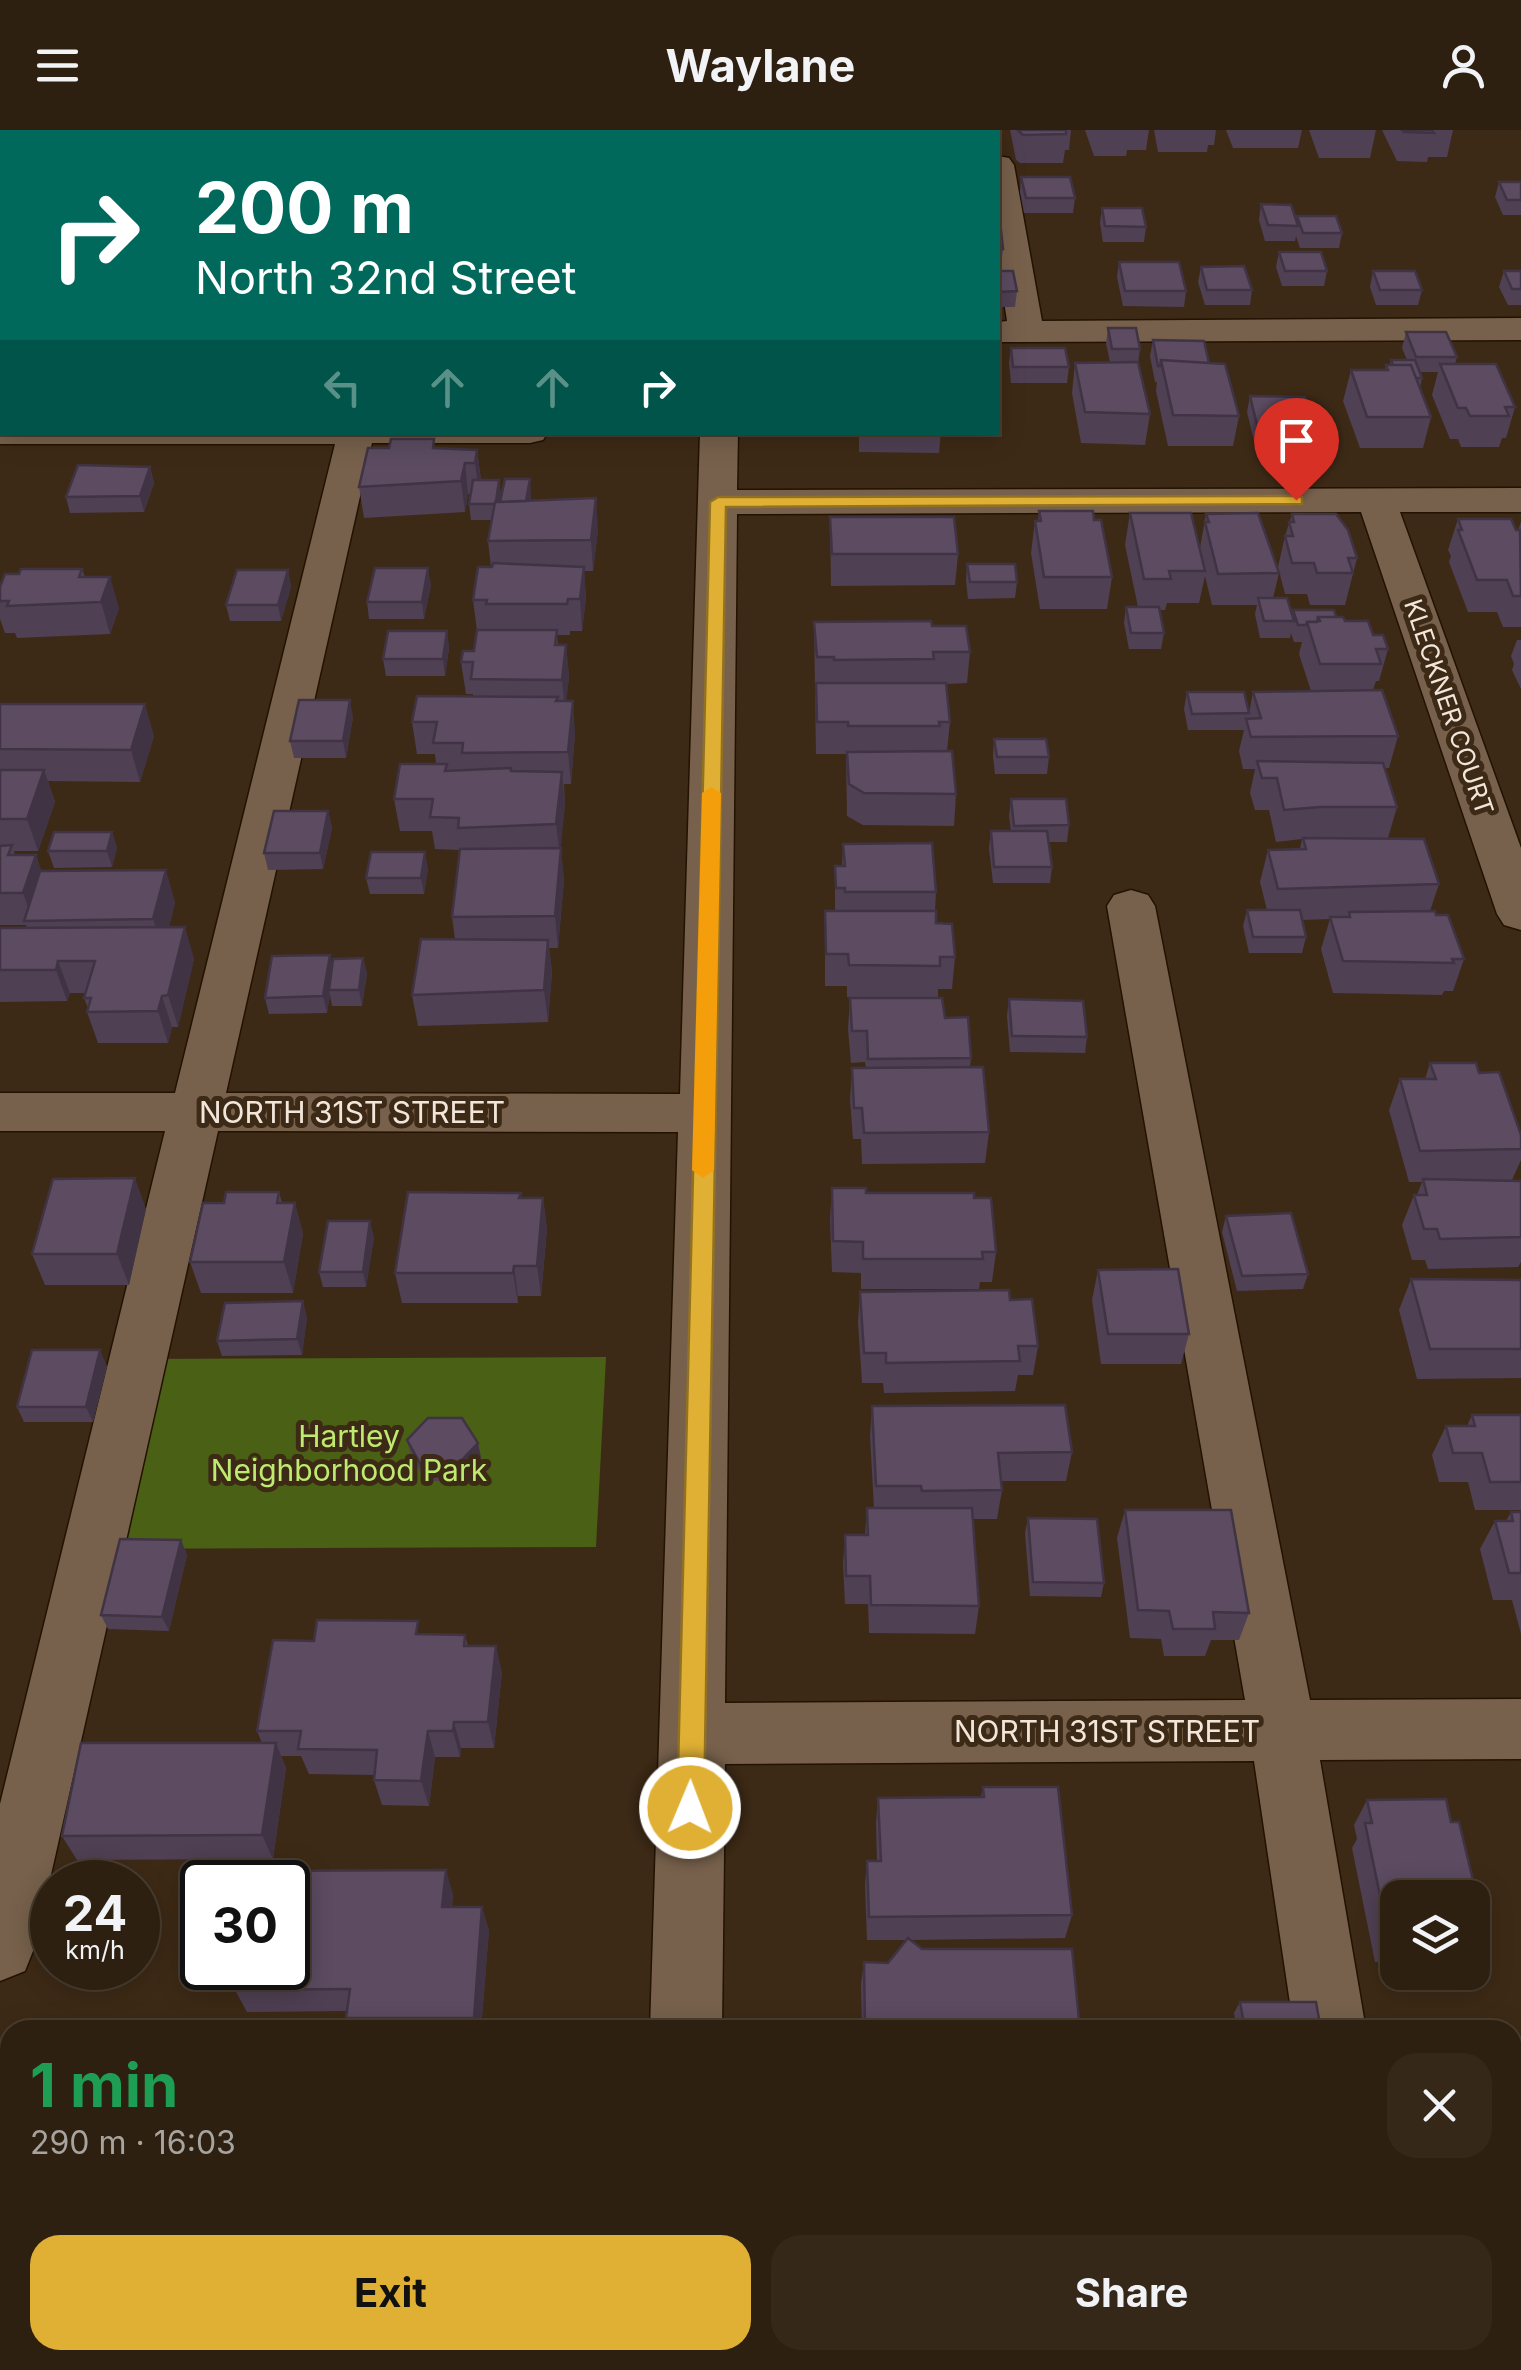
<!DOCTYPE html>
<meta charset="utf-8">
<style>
body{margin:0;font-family:Inter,sans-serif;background:#362819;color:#f1f3f6;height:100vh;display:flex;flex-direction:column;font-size:38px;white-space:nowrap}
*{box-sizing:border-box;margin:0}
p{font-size:32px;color:#a7a39f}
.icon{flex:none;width:55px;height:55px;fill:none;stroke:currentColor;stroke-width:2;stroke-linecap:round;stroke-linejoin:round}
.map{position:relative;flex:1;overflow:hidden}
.side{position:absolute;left:0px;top:1890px;width:1522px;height:350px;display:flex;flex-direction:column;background:#2e2010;border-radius:30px 30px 0 0;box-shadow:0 5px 25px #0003,0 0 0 2px #493e30}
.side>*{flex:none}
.hud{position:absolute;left:0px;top:0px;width:1000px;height:305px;box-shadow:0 5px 25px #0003,0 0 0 2px #493e30;background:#00695c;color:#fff;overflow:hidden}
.buttons{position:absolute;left:1380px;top:1750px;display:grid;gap:20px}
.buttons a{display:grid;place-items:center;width:110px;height:110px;border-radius:20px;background:#2e2010;box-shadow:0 5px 25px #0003,0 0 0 2px #493e30;font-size:50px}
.speed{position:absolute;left:30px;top:1730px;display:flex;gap:20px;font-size:50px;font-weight:700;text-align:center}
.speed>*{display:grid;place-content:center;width:130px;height:130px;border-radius:50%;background:#2e2010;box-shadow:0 5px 25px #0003,0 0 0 2px #493e30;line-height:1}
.speed small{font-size:25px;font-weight:400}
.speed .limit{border:5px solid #111;border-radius:15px;background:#fff;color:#111}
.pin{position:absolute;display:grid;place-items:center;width:85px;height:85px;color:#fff;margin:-102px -42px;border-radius:50% 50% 50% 0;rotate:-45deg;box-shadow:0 0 10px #0007}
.pin .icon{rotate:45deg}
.me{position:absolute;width:110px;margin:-55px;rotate:1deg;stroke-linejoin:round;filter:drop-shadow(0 0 8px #0008)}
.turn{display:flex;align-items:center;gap:35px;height:210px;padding:0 30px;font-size:45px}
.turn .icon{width:130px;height:130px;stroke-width:2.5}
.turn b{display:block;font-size:70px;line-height:85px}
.lanes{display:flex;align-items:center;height:95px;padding:0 30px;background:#0003;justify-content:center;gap:50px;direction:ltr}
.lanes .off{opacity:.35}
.round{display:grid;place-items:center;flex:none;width:105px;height:105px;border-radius:30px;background:#362819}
.summary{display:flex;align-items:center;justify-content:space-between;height:170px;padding:0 30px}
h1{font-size:60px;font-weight:700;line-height:75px;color:#1e9e55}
.button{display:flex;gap:20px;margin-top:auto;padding:20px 30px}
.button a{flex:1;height:115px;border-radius:30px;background:#e0b034;color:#111;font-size:40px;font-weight:700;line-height:115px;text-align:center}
.button a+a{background:#362819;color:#f1f3f6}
header{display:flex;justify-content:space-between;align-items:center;height:130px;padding:0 30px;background:#2e2010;font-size:45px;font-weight:700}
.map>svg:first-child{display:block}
</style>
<header><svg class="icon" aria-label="menu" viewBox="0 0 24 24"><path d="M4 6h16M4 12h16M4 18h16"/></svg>Waylane<svg class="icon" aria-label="person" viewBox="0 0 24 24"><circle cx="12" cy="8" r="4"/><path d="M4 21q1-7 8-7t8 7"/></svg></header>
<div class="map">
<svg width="1521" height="2240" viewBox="0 0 1521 2240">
<rect width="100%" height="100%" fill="#3d2a16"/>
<path fill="#496015" d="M606 1227 596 1417 92 1419 136 1229Z"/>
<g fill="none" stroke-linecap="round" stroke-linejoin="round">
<defs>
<path id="minor" d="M710 0H740V2H710Z
M998 26 1009 28 1014 35 1042 191 1521 188V210L998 212V192L1007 191 998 132Z
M0 292 2 302H548L543 310 530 313H372L226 963 680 964 700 302H738L737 360 1521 358V382H1400L1521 718V800L1504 795 1497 784 1361 382 737 384 725 1573 1245 1570 1107 776 1114 765 1131 760 1148 765 1155 776 1310 1570 1521 1569V1629L1320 1630 1366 1900H1294L1254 1631 725 1634 722 1900H650L678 1002 218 1001 35 1816 25 1841 0 1851V1674L165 1001H0V963H175L335 314H0Z
M639 2230H719L718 2240H638Z
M1376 2230H1460L1464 2240H1381Z"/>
</defs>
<use href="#minor" stroke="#231201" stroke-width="3"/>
<use href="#minor" fill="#77614c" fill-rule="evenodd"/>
</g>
<path fill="#4f4053" d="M0 0H39L38 2H2V60L0 65Z
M361 0H414V2H361Z
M435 0H495L494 2H436Z
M505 0H545V1H505Z
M1010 0H1071L1069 20H1065L1063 33H1020L1016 30Z
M1085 0H1149L1146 20H1127L1126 26H1094Z
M1154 0H1216L1214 15H1208L1207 22H1158Z
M1226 0H1302L1298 18H1233Z
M1309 0H1376L1370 28H1319Z
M1382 0H1453L1447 27H1428L1427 32 1397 31Z
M1021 47 1075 68 1073 83H1024L1020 62Z
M1499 52H1521V85H1503L1495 67Z
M1261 74 1296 90 1297 86 1342 103 1339 118H1300L1296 106 1295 111H1265L1259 90Z
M1102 78 1146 97 1144 112H1103L1100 93Z
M998 100 1003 119 1001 134H998Z
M1279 122 1327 141 1324 156H1282L1276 137Z
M1119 132 1186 161 1184 177 1123 176 1117 147Z
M1201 137 1252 160 1250 175H1205L1198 152Z
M998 141 1017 161 1015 177H998Z
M1373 141 1422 160 1418 175H1376L1370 157Z
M1504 141H1521V175H1508L1499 157Z
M1108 198 1140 219 1138 234 1150 284 1145 315 1081 313 1072 263 1075 233 1110 232 1106 213Z
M1406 202 1457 227 1455 234 1515 277 1506 308H1502L1499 317H1461L1458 309H1450L1432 265 1438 242H1420L1422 248 1420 258 1431 287 1423 318H1360L1343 271 1351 240H1385L1386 235H1390L1391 230H1407L1402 218Z
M1153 210 1209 233 1239 286 1233 316H1168L1156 261 1157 252H1155L1150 226Z
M1011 218 1069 237 1067 253H1011L1009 233Z
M1250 266 1313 296 1309 312 1254 311 1247 282Z
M859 302H941L939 323 859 322Z
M435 318 477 320 481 350H499L501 366 531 365 530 371 598 400 593 441H584L586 468 582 501H570V505H557L558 515H566L569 547 566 571 575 603 571 654H564L565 674 560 718 564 750 558 818H549L552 842 548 892 418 896 412 865 455 809 452 787 460 720 435 719 432 701H400L394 669 436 634 435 624H417L412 592 473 567V564H466L461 532 474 521 477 501 473 470 491 437 488 411 491 390H471L469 374 471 364H468L465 382 364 388 359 357Z
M150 337 154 353 144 382 70 383 66 367Z
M1039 381 1094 390 1112 447 1107 479H1040L1031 423 1035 391H1038Z
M1130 383 1200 418 1206 384 1279 443 1273 468 1292 485 1293 480 1336 487 1373 505 1388 519 1379 551H1376L1373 560 1398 606 1389 638H1385L1397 677 1388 708 1439 754 1430 781 1436 785 1464 829 1453 861H1444L1442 865 1333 863 1321 819 1330 789 1302 790 1306 807 1302 823H1249L1243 796 1247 780H1267L1260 752 1268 720 1300 719 1302 709 1276 712 1269 680H1255L1250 663 1255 639H1243L1239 621 1244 600H1188L1184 579 1187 562 1249 583 1253 562 1311 561 1299 524 1302 512H1294L1291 503 1290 508H1260L1255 484 1257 475H1212L1205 446 1199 473H1167L1165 480H1160L1164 503 1161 519H1129L1124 493 1126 477H1138L1125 415Z
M1292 384 1357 428 1345 475H1310L1307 464H1285L1278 437 1285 406Z
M830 387 958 424 955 455 831 456Z
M1458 389 1516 400H1518L1521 392V497H1503L1497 482H1468L1449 432 1451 426 1448 420Z
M967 434 1017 452 1015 468 968 469 966 450Z
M82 439 85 447 119 478 110 504 17 508 15 503H5L0 489V457L19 444Z
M288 440 291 457 281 491H230L226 475Z
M431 455 424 489H369L367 472Z
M814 492 932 496 970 522 967 553 946 554 950 592 947 621 956 664 954 696 863 695 847 686 846 624H816Z
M447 501 449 518 445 546H386L383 529Z
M1517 510H1521V559L1512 540 1514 534 1511 526Z
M0 574 154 606 140 652 48 651 55 672 38 721H14L15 725H36L41 741 175 772 169 797 194 829 178 897H172L168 913H98L87 882 88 878 84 868 85 863H70L67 871 0 872V798H27L26 795H0Z
M353 587 346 628H294L290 611Z
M994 609 1049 627 1047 644H995L993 626Z
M1011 669 1069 695 1067 712H1048L1052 737 1050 753H993L989 718 991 701H1011L1009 686Z
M328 681 332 698 323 739 268 740 264 723Z
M112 702 117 718 112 737 54 738 48 721Z
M843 714 936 762 935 781 936 793 955 827 952 859H938V868L945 888 971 928 970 937 989 1002 985 1033 862 1034 861 1009H853L850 970 852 938H866L865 932 851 933 848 899 850 868H929L847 867V856H825V781H835V736H842Z
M428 739 424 764H370L366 748Z
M330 825 332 835 363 828 367 844 362 876H332L330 865 327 883 269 884 265 868Z
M1009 869 1087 907 1085 923 1010 922 1007 886Z
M1430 933 1479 943 1521 1005V1030L1512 1050 1521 1051V1132L1518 1137 1428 1139 1425 1130H1412L1402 1095 1414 1065H1417L1422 1052H1409L1389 980 1400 949H1425Z
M832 1058 866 1063 974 1068 996 1122 992 1152H980L979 1159H861V1143L832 1142 830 1089Z
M279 1062 282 1073H295L303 1104 293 1163H201L190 1132 224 1073Z
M543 1068 547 1099 541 1166H518V1173H402L395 1143Z
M146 1079 129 1155H45L32 1124Z
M1226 1086 1308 1144 1303 1159 1237 1161 1222 1102Z
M374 1107 366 1157H323L319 1142Z
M1098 1140 1189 1204 1181 1234H1101L1092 1170Z
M1411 1149 1521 1150V1248L1417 1249 1399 1180Z
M860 1162 1010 1170 1038 1216 1033 1245H1018L1015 1261 884 1263 883 1253H862L858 1192Z
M307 1187 302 1225 222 1226 217 1211Z
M107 1236 93 1292H24L17 1277Z
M872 1276 1072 1322 1066 1351H1001L1002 1360 997 1389H972L979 1476 975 1504 869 1503 868 1474H845L843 1433 845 1405H865L867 1378H874L870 1306Z
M1472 1285H1521V1380H1475L1468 1352H1439L1432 1325 1446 1296H1467Z
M407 1310 478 1313 481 1328 458 1351H425L411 1325Z
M1125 1380 1249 1483 1239 1510H1211L1205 1526H1164L1161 1509 1130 1508 1117 1408Z
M1511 1382H1521V1504L1512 1470H1493L1480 1419 1495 1391H1506Z
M1028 1388 1104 1453 1101 1467 1030 1466 1025 1403Z
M181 1410 187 1425 169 1501 108 1499 101 1485Z
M421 1505H465L468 1516 502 1542 494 1618H461L460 1627H435L429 1676 382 1675 374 1650V1645L309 1644 301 1626H281L286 1638 273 1729 77 1730 62 1706 262 1613 257 1601 314 1511Z
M983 1657 1072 1785 1065 1808 910 1810 922 1819 1080 1900H862L861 1854 864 1832 888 1833 906 1810H867L865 1755 867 1731H877L876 1693 878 1668 981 1667Z
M1367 1670 1398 1768V1831L1375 1832 1352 1718 1357 1709 1354 1695Z
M453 1764 452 1777 489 1800 481 1900H352L346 1888 347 1881 247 1882 235 1860Z
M1472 1808H1487L1472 1827Z
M1240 1872 1321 1900H1237L1234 1883Z
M219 2230H461V2240H228Z"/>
<path fill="#403444" d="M7 0H23V2H8Z
M2 17V60L0 65V21Z
M477 320 481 351 479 364 475 333Z
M465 333 468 364 465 382 461 351Z
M150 337 154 353 144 382 140 366Z
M530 349 531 365 526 390 525 374Z
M499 350 501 366 498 390 496 374Z
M596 368 598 400 593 441 591 410Z
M584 437 586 468 582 501 580 469Z
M428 438 431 455 424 489 422 472Z
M288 440 291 457 281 491 278 475Z
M110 447 119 478 110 504 101 472Z
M447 501 449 518 445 546 443 529Z
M566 515 569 547 565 582 562 550Z
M350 570 353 587 346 628 343 611Z
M573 571 575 603 571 654 568 622Z
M145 574 154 606 140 652 131 620Z
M44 640 55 672 38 721 27 689Z
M562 642 565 674 560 726 556 694Z
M328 681 332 698 323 739 320 723Z
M112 702 117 718 112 737 107 721Z
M561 718 564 750 558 818 555 786Z
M425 722 428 739 424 764 421 748Z
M36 725 47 757 33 791 23 763Z
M166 740 175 772 163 821 153 789Z
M185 797 194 829 178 897 168 865Z
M548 810 552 842 548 892 544 860Z
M330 825 333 841 329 860 330 865 327 883 323 866Z
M363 828 367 844 362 876 359 860Z
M58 831 70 863 67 871 56 840Z
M162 866 172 897 168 913 158 881Z
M135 1048 146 1079 129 1155 117 1124Z
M543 1068 547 1099 541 1166 537 1136Z
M295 1073 303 1104 293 1163 284 1132Z
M370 1091 374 1107 366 1157 363 1142Z
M514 1136 518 1166V1173L513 1143Z
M303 1171 307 1187 302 1225 297 1209Z
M100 1220 107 1236 93 1292 86 1277Z
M478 1313 481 1328 458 1351 455 1337Z
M181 1410 187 1425 169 1501 162 1487Z
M496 1516 502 1542 494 1618 488 1592Z
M454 1592 461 1618 460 1627 453 1601Z
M428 1601 435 1627 429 1676 421 1651Z
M276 1613 286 1638 273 1729 262 1705Z
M446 1740 453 1764 449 1800 442 1777Z
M482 1777 489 1800 481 1900H478L474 1888Z
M452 2230H461V2240H451Z"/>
<path fill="#5c4b61" stroke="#403444" stroke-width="2.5" d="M207 0H318L317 2H207Z
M437 0H470V2H437Z
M546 0H627L546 2Z
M807 0H881V2H807Z
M1018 0H1066V4L1023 5Z
M1402 0H1432L1434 3 1404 2Z
M1021 47H1070L1075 68H1026Z
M1499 52H1521V70H1507Z
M1261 74 1291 75 1298 96 1268 95Z
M1102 78H1142L1146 97 1105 96Z
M1297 86H1336L1342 103H1303Z
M998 100H1001L1003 119H998Z
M1279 122H1321L1327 141H1285Z
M1119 132H1179L1186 161H1125Z
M1244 136 1252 160H1207L1201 137Z
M998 141H1013L1017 161 998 162Z
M1373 141H1415L1422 160H1380Z
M1504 141H1521V159H1512Z
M1108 198H1136L1140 219H1112Z
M1406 202H1446L1457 227H1416Z
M1153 210 1204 211 1209 233 1161 230 1160 236H1158Z
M1011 218H1065L1069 237H1013Z
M1161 230 1225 234 1239 286 1173 285Z
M1391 230H1415L1422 248H1416L1411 235H1393Z
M1138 232 1150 284 1085 282 1075 233Z
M1440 234H1496L1515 277H1505L1509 286H1470L1466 278H1458Z
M1386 235H1411L1431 287H1367L1351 240H1388Z
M1250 266 1305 267 1313 296 1257 295Z
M391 309H434L433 318 477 320 475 333H465L461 351 359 357 368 318H389Z
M78 335 150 337 140 366 66 367Z
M505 349H530L526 371 500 372Z
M473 350H499L496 372 494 374H469Z
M596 368 591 410 488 411 495 372Z
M1039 381H1093L1094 390H1101L1112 447H1044L1035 391H1041Z
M1130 383H1191L1205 441H1169L1171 449H1144Z
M1258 383 1279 443 1218 444 1205 392H1209L1206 384Z
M1292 384H1336L1348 400 1357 428H1348L1353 443H1317L1314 433H1292L1285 406H1293L1289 392H1294Z
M830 387H954L958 424H832Z
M1458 389H1511L1516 400H1520L1521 466H1513L1507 450H1477L1458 400H1462Z
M493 433 584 437 580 469H568L567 474H486L487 470H473L478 437H492Z
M967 434H1015L1017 452H970Z
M375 438H428L422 472H367Z
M21 439H82L79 447H110L101 472 7 476 9 471H0V457L5 444H19Z
M237 440H288L278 475H226Z
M1258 468H1287L1294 491H1264Z
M1126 477H1159L1164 503H1131Z
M1293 480H1334L1336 487H1318L1317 492H1307L1306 495H1298Z
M1318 487H1343L1345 491H1368L1373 505H1383L1388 519H1376L1381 534H1320L1307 492 1320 491Z
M931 491 932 496H966L970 522H933L934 529 834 530V527H817L814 492Z
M477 500H557L555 515H566L562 550 471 549 473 532H461L463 521H474Z
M388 501H447L443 529H383Z
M816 553H946L950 592H939L940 596H848V592H817Z
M1382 560 1398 606 1251 607 1246 589 1261 588 1253 562Z
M1187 562H1244L1249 583 1192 584Z
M417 566 558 567 556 571H573L568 622 462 623 463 613H433L437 592H412Z
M299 570H350L343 611H290Z
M0 574H145L131 620 0 619Z
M994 609H1046L1049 627H997Z
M952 621 956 664 864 663 849 654 847 622Z
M1257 631 1383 633 1397 677H1320L1284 680 1277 648H1262Z
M400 634H447L445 641 511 638V641L562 642 556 694 458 698 459 688 430 687 433 669H394Z
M0 640H44L27 689H0Z
M1011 669H1066L1069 695 1014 696Z
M274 681H328L320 723H264Z
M991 701H1047L1052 737H994Z
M54 702H112L107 721H48Z
M1303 708 1424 709 1439 754 1278 759 1268 720 1306 719Z
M932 713 936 762H845V758H836L835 736H845L843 714Z
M12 715 8 725H36L23 763H0V716Z
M561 718 555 786 452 787 460 719Z
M371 722H425L421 748H366Z
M166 740 153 789 24 791 40 741Z
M1247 780H1300L1306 807H1253Z
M825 781H936V793L952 794 955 827H940V836L849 835 848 824H826Z
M1435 781 1436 785H1448L1464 829H1452L1454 833 1343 831 1330 787H1350L1349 782Z
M185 797 168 865 162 866 158 881 87 882 91 868H84L95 831H58L56 840H0V798Z
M421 809 548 810 544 860 412 865Z
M330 825 323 866 265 868 272 826Z
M363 828 359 860H329L333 829Z
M850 868H942L945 888 968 887 971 928 868 929 867 901H852Z
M1009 869 1083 871 1087 907 1012 906Z
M1430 933H1476L1479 943 1499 942 1521 1005V1019L1420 1021 1400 949H1436Z
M983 937 989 1002 864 1003 862 978H854L852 938Z
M135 1048 117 1124H32L53 1049Z
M1423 1049 1521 1051V1107L1440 1109 1437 1099H1424L1414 1065H1427Z
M832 1058H866V1063H974V1068H991L996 1122H982L983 1129H863V1112L833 1111Z
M226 1062H279L277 1073H295L284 1132H190L203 1073H224Z
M408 1062 521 1063 519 1068H543L537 1136H514L513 1143H395Z
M1291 1083 1308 1144 1242 1146 1226 1086Z
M328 1091H370L363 1142H319Z
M1178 1139 1189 1204H1108L1098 1140Z
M1411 1149 1521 1150V1219H1430Z
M1009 1160 1010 1170 1032 1169 1038 1216H1018L1020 1231 886 1233V1223H864L860 1162Z
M303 1171 297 1209 217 1211 225 1173Z
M32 1220H100L86 1277H17Z
M1065 1275 1072 1322 998 1323 1002 1360 922 1361 921 1356H876L872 1276Z
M1472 1285H1521V1352H1490L1482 1323H1453L1446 1296H1475Z
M428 1288H462L478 1313 455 1337H422L407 1310Z
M867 1378H972L979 1476 871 1475 870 1446H846L845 1405H868Z
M1125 1380H1231L1249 1483 1213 1482 1215 1499H1173L1169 1481 1138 1480Z
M1511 1382H1521V1443H1509L1495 1391H1513Z
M1028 1388 1097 1389 1104 1453 1033 1452Z
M120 1409 181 1410 162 1487 101 1485Z
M317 1490 418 1491 416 1504 465 1505 464 1516H496L488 1592H454L453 1601H428L421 1651 374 1650 377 1620 298 1619 301 1601H257L273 1510 314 1511Z
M81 1613H276L262 1705 62 1706Z
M983 1657H1058L1072 1785 869 1787 867 1731H881L878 1668 984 1667Z
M1446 1669 1451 1692H1459L1487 1808H1472V1768H1398V1809H1389L1365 1693H1372L1367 1670Z
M446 1740 442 1777H482L474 1888H346L350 1859 235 1860 238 1838H288V1752H251L252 1741Z
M908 1808 922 1819H1072L1080 1900H865L864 1832 888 1833Z
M1240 1872H1316L1321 1900H1245Z
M266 2230H452L451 2240H265Z
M879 2230H1091L1092 2240H879Z"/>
<path fill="#e0b034" stroke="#927222" stroke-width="2.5" d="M1296 366 1302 367V374L726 377 704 1678 700 1687 690 1691 681 1687 677 1678 710 372 718 367Z"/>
<path fill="#f59e0b" d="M711 657 721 663 714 1040 703 1048 692 1040 702 663Z"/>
<g text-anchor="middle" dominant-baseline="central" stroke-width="10" stroke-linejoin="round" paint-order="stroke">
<g font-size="25" fill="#f2e6da" stroke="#3d2a16">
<text transform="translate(1449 577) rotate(71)">KLECKNER COURT</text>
</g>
<g font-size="30" fill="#f2e6da" stroke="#3d2a16">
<text x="352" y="982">NORTH 31ST STREET</text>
<text x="1107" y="1601">NORTH 31ST STREET</text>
</g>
<g font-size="30" fill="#beea6f" stroke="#3d2a16">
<text x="349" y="1306">Hartley<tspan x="349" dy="34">Neighborhood Park</tspan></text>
</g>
</g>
</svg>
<div class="buttons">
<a><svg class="icon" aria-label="layers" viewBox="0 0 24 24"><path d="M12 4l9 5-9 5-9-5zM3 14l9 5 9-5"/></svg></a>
</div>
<div class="speed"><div>24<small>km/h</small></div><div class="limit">30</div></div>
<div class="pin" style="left:1296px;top:370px;background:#d93025"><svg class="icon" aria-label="arrive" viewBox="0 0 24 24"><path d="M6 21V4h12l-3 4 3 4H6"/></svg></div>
<svg class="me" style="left:690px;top:1678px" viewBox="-20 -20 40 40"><circle r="17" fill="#e0b034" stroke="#fff" stroke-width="3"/><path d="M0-11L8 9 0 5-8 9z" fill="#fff"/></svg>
<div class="hud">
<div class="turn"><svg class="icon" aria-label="right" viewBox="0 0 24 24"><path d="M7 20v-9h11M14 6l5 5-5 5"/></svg><div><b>200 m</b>North 32nd Street</div></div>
<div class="lanes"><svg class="icon off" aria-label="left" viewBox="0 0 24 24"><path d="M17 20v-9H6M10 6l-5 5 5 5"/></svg><svg class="icon off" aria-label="ahead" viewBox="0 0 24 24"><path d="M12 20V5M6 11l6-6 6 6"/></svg><svg class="icon off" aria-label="ahead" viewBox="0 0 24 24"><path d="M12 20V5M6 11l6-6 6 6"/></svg><svg class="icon" aria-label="right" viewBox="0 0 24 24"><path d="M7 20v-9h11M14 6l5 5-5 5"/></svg></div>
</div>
<section class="side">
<div class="summary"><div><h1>1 min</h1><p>290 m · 16:03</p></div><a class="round"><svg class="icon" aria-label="close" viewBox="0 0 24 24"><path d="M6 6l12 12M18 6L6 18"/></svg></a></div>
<div class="button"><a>Exit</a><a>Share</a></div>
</section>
</div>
